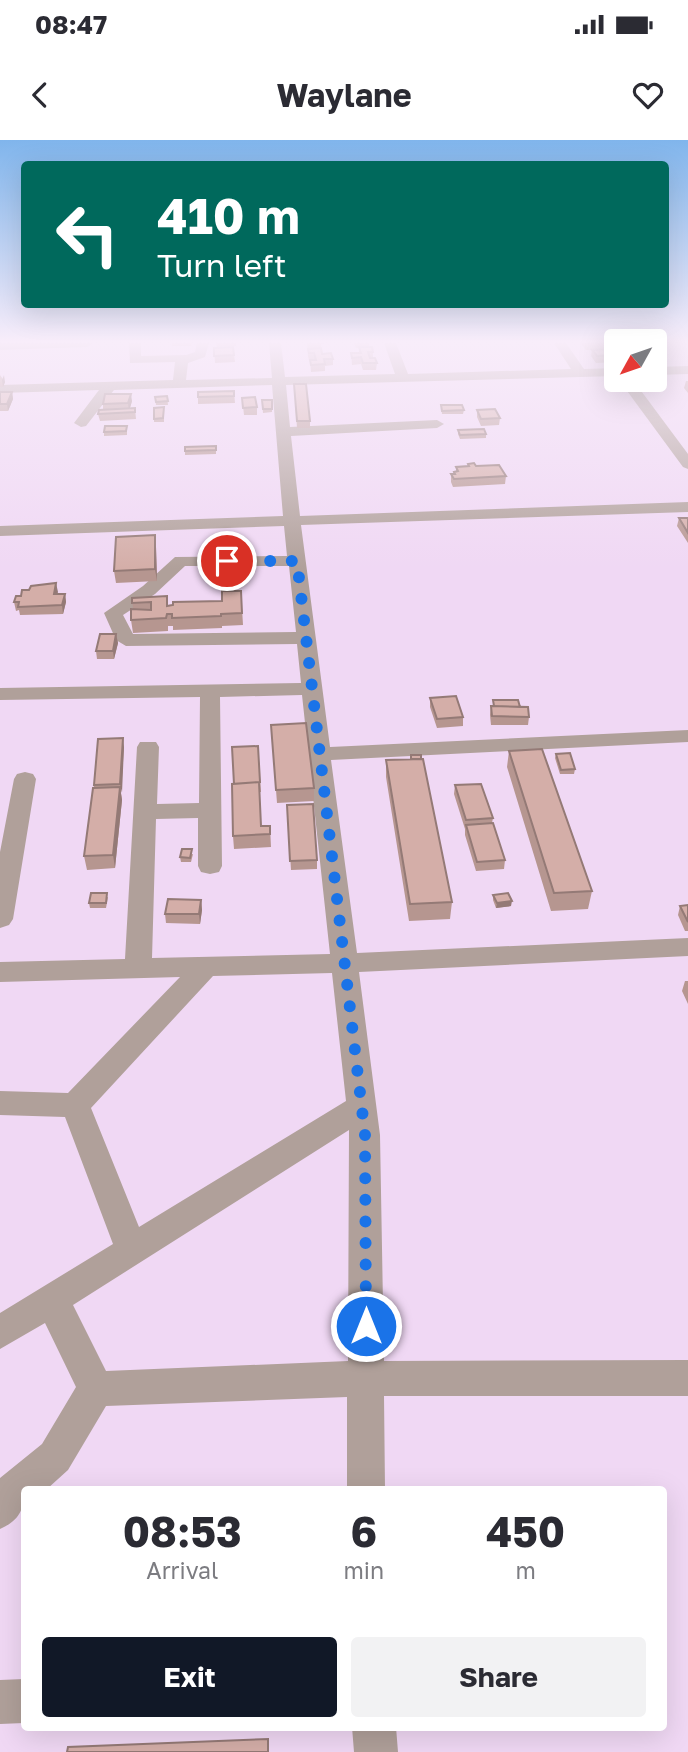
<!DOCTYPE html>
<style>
body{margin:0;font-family:"Golos Text",sans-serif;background:#f2f2f3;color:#2b2b33;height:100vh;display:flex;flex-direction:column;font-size:26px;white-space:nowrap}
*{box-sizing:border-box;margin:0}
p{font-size:23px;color:#7c7c81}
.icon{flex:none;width:38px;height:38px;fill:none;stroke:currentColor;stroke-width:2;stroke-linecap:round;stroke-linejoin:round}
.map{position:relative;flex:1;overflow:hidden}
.drawer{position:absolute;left:21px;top:1346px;width:646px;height:245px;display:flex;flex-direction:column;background:#fff;border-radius:7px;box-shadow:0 7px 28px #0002}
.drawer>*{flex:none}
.top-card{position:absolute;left:21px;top:21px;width:648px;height:147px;border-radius:7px;box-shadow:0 7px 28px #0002;background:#00695c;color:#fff;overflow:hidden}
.needle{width:46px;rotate:230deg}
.controls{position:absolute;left:604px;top:189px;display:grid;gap:14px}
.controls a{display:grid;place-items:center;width:63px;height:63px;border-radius:7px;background:#fff;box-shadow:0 7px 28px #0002;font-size:35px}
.pin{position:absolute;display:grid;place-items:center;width:60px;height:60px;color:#fff;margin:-30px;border:4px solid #fff;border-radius:50%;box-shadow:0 2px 7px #0007}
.me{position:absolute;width:77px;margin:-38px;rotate:0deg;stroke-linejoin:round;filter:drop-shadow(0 0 5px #0008)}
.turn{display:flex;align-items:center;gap:24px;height:147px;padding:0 21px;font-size:32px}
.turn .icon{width:91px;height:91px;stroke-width:2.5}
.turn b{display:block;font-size:49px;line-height:60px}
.eta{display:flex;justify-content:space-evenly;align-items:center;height:119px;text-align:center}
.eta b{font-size:42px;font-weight:700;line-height:49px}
.cta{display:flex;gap:14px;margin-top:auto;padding:14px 21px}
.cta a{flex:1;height:80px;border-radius:7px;background:#111827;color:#fff;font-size:28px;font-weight:700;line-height:80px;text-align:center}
.cta a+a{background:#f2f2f3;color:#2b2b33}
.status{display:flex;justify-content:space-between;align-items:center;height:49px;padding:0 35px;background:#fff;direction:ltr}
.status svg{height:19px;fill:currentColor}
header{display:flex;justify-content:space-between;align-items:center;height:91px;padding:0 21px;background:#fff;font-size:32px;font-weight:700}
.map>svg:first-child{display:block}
</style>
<div class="status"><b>08:47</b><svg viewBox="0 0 49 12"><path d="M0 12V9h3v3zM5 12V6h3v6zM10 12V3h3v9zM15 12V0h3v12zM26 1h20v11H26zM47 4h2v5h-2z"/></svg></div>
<header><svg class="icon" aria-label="back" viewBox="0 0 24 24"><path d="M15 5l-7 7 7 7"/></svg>Waylane<svg class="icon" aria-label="heart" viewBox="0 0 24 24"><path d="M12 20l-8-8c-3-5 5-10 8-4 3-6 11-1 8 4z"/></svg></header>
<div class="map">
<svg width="688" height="1612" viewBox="0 0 688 1612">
<rect width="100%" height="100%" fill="#f0d8f4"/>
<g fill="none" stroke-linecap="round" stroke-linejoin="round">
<path fill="#b0a09a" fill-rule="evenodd" d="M0 203H93L87 207 0 210Z
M129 203H141V216L186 215 195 212 197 203H209L205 217 188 223 186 240 272 238 269 203H281L285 237 395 234 384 203H396L408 234 571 229 554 203H566L584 229 616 228V236L286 245 290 287 437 280 444 284 437 288 291 296 300 376 688 362V372L301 385 330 607 688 590V602L331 620 357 813 688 798V816L359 832 380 995 384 1221 688 1220V1256H384L385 1349H347V1257L106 1266 68 1330 47 1349H24C24 1370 20 1380 0 1389V1338L42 1304 76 1247 45 1183 0 1209V1173L113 1104 65 977 0 975V951L68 953 180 837 0 842V822L125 819 137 607 140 602H156L159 607 157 664 199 663 200 557 0 560V548L301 543 297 504 126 506 116 500 104 473 143 446 175 417 287 416 284 386 0 396V386L283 376 272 245 114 250 86 286 81 287 74 283 99 250 0 253V245L173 240 175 222 130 223ZM185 426H289L296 492 133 494 123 475 155 454ZM302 555 330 814 152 818 156 679 198 678V726L201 732 210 734 219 732 222 726 220 557ZM332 833 346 961 139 1087 91 968 213 836ZM349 990 348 1221 106 1231 73 1165Z
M688 226V234L654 235V227Z
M619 240H633L688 314V329L683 327Z
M25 632 33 634 36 639 13 779 9 785 0 788V712L14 639 17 634Z
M24 1539V1583L0 1584V1540Z
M352 1587H396L398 1612H354Z"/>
</g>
<path fill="#b69690" d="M172 203H192L191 206H172Z
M216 203H236V206L217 207Z
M307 203H329L321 204V208L322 214 333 219V225L325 226V231L311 232 310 220H309L308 216Z
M354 203H369V207L373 212V218L377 223 376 230H363L361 224 352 225 351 213H359V208H356Z
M582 203H616V222L596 223 591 216 592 210H586L582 205Z
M233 207 235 222 215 223 214 208Z
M0 235 5 242 3 247H0Z
M686 241H688V253L684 248Z
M294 244 310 281V288H297Z
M234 251 235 263 198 264V257Z
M0 252H12L13 259 8 271H0Z
M167 256 168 265H156L155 257Z
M242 258 257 267V275H244Z
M262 260H272V272L263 273Z
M132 261 130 268H135L136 279 100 281 98 274 103 270V264Z
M441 265 464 270 463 274H442Z
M477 270 500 278 499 285 481 286 477 277Z
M164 271V282H154V279Z
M127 286V295L104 296V292Z
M458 290 486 294V298L460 299 458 294Z
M216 306V314L185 315V307Z
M468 324 506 336 505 344 453 347 451 342V334H454V332H456V327H468Z
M679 378H688V403L677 386Z
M156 407 157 441 116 443 114 431Z
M56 443 57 454H65L66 462 63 474 20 475 19 470 16 471 14 462 21 456 29 450Z
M241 451 243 485 222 486V488L173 490V486H168V491L133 493 131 480 133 469 132 458 168 465 222 461Z
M116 494 118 503 114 519H97L96 511Z
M430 558 463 577V586L437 588 430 567Z
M493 560 520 567 529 577 528 585H491L490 575 491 566H493Z
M271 585 314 648V661L277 663Z
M258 606 261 652H259L261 686H270L271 707 234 709 233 696 234 644Z
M124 607 121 653 122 660 115 728 87 730 84 716 94 645Z
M509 611 592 751 588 769 551 771 507 627Z
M556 614 575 629 574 634H560L555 618Z
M411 619 452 762 450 779 409 781 386 637V620Z
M455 645 493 678 492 683 505 720 504 729 476 731 465 695V689L454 654Z
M287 665 317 720V729L291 730Z
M193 714 191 722H181L180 717Z
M493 755 511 766 496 768 493 760Z
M108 757 106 768H90L89 763Z
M201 760 202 770 200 784 166 783 165 774Z
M688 765V791H685L678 775 680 766Z
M685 841H688V864L682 851Z"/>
<path fill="#947a76" d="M4 235 5 242 3 247 2 240Z
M12 252 13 259 8 271 7 264Z
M131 254 132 261 129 271 128 263Z
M155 395 156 407 157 441 155 429Z
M56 443 58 452 55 462 54 454Z
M65 454 66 462 63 474 62 465Z
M116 494 118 503 114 519 113 511Z
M123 598 124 607 122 653 120 644Z
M120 647 122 660 115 728 113 715Z
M201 760 202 770 200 784 199 774Z
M512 761 511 766 496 768 497 763Z"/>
<path fill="#d4aea8" stroke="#947a76" stroke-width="2" d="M607 203H616V215L597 216 592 210 611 209Z
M233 207 234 215 214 216V208Z
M359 207H372L373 212H368L370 218H375L377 223H363L361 217 352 218 351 213H361Z
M321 208 322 214 331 213 333 219H324L325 224 311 225 310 220H316L314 213H309L308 209Z
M294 244H306L310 281H297Z
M234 251V256L198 257V252Z
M0 252H12L7 264H0Z
M105 254H131L128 263 103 264Z
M167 256 168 261 156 262 155 257Z
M255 257 257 267 243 268 242 258Z
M262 260H272V269H263Z
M441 265H462L464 270 442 271Z
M164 267 163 278 154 279V268Z
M135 268V272L98 274 99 270Z
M495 269 500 278 481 279 477 270Z
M105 286H127L126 291 104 292Z
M484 289 486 294 460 295 458 290Z
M216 306V310L185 311V307Z
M474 323 476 326 499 325 506 336 454 339 451 334H455L454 332 458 331 456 327 469 326 468 324Z
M679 378H688V393Z
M155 395V429L114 431 116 397Z
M56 443 54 454H65L62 465 18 467 19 462H14L16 456H21L22 450H29L31 446Z
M222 451H241L242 473 221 474V476L172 478V474H167L166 478 131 480V469L151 470V462L132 463V458L167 456V466L173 465V462L222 461Z
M100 494H116L113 511H96Z
M456 556 463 577 437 579 430 558Z
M493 560H518L520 567 494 566Z
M491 566 528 567 529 577 492 576Z
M306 583 314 648 276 650 271 585Z
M123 598 120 644 94 645 98 599Z
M258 606 260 642 234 644 232 607Z
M542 609 592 751 554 753 509 611Z
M570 613 575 629 561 630 556 614Z
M411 615H421V619H411Z
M423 619 452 762 410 764 386 620Z
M259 642 261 686H270V694L233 696 232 644Z
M481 644 493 678 466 680 455 645Z
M120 647 113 715 84 716 93 648Z
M313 664 317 720 290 721 287 665Z
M493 683 505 720 477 722 466 685Z
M182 709H192L190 718 180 717Z
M91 753H107L106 763H89Z
M508 753 512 761 497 763 493 755Z
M168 759 201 760 199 774H165Z
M688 765V782L680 766Z
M268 1599V1612H67L68 1607Z"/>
<linearGradient id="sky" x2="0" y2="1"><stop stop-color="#80b5ec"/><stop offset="0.47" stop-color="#f8edfa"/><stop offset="1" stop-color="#f8edfa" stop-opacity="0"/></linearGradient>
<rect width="688" height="429" fill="url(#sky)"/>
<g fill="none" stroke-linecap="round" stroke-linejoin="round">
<path stroke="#1a73e8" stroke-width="12" stroke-dasharray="0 21.6" d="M227 421H297L365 995 366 1186"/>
</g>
</svg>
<div class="controls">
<a><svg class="needle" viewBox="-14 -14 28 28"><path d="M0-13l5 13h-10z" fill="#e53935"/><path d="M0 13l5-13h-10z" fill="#7c7c81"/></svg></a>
</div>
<div class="pin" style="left:227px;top:421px;background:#d93025"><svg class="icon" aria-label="arrive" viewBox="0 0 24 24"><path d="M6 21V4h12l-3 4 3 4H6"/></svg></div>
<svg class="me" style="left:366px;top:1186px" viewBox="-20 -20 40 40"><circle r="17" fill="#1a73e8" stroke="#fff" stroke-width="3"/><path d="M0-11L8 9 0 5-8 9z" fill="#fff"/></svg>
<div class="top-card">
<div class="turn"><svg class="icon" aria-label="left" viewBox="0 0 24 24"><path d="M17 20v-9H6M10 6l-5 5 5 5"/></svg><div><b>410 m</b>Turn left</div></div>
</div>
<section class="drawer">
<div class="eta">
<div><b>08:53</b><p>Arrival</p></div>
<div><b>6</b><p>min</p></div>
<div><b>450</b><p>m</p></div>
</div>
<div class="cta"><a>Exit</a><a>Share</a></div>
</section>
</div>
